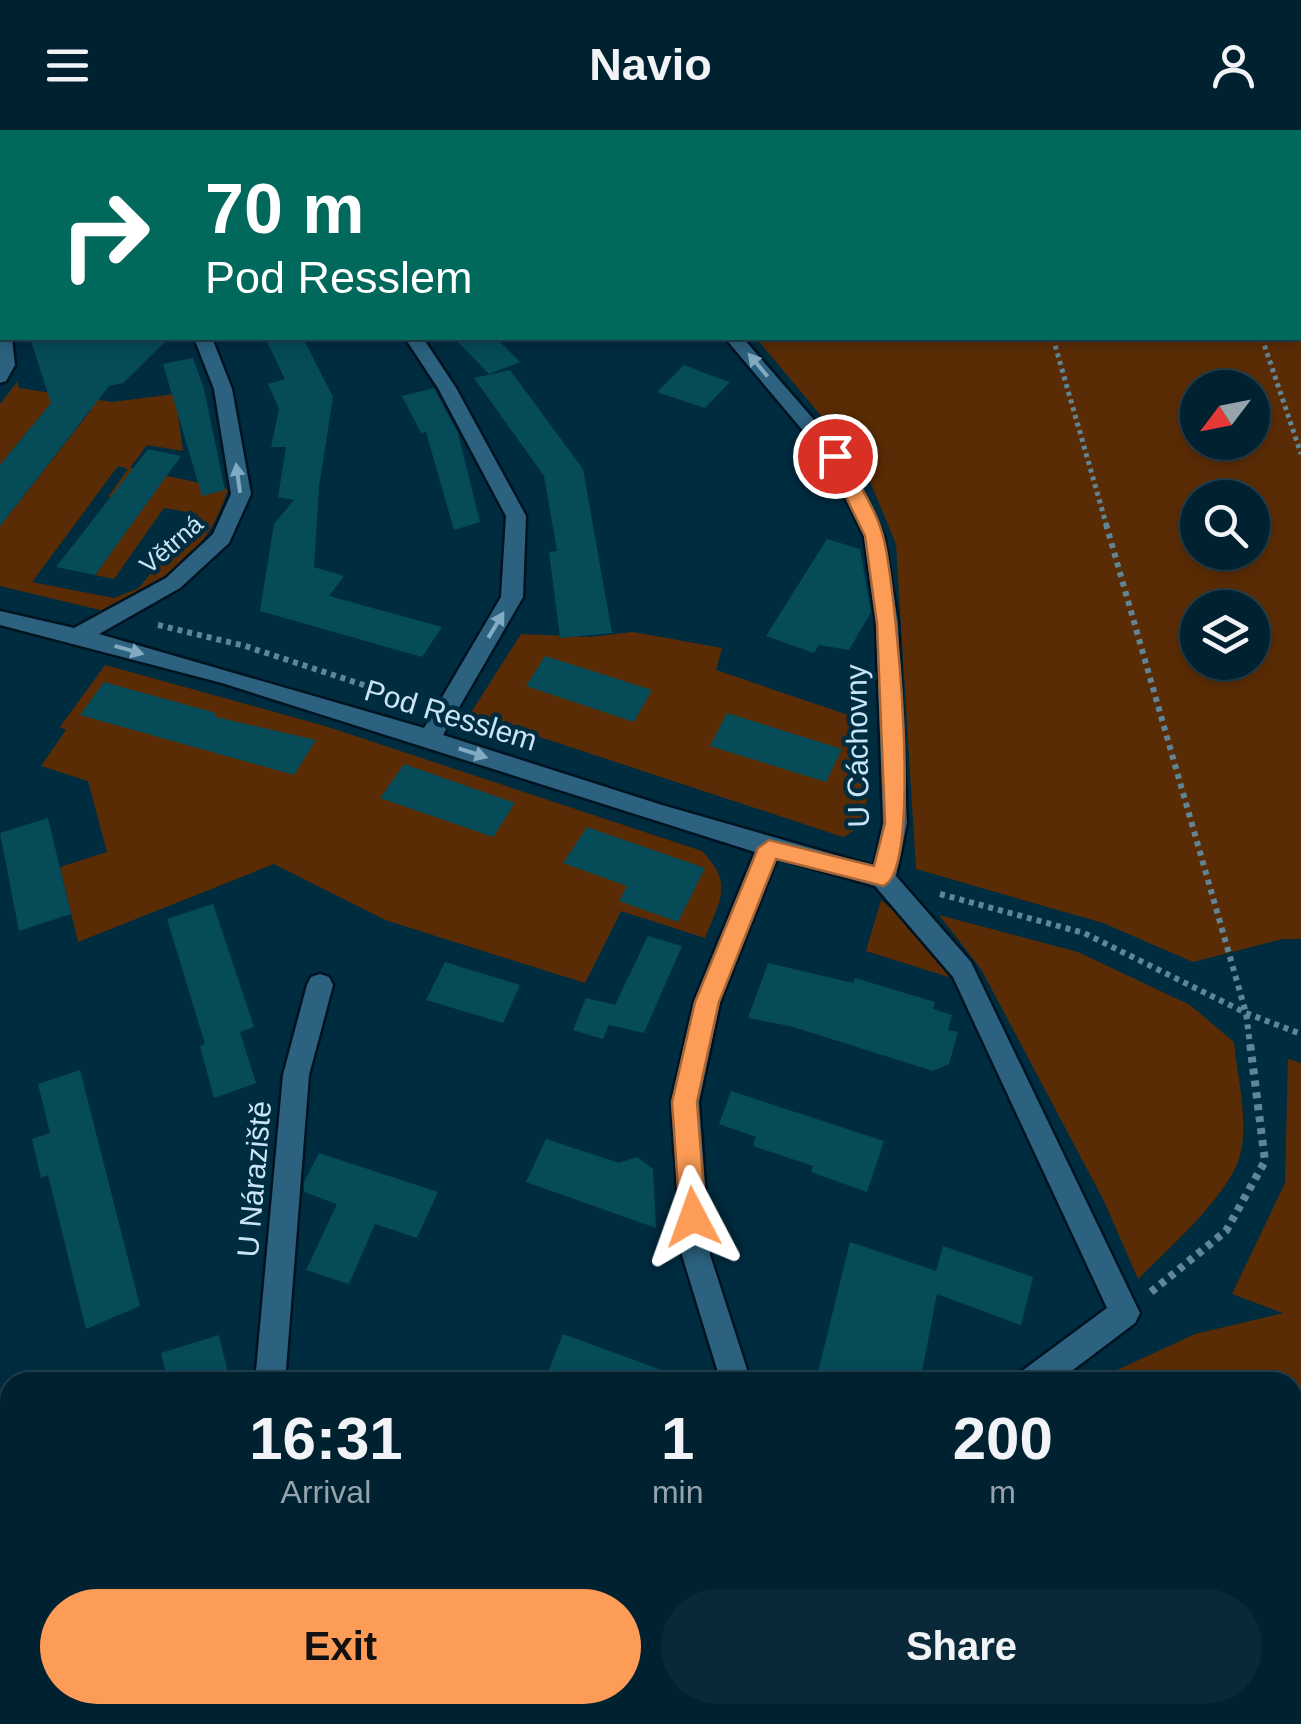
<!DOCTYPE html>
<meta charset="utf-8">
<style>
body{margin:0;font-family:Arial,sans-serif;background:#0a2938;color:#f1f3f6;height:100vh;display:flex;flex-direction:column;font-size:38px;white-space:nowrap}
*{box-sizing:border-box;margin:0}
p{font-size:32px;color:#95a3ab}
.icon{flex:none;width:55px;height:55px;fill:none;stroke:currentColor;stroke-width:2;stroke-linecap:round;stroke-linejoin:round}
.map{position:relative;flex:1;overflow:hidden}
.drawer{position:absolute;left:0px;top:1242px;width:1302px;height:352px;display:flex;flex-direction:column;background:#002130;border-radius:30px 30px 0 0;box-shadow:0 5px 15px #0003,0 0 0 2px #223e4c}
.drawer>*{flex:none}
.guide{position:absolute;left:0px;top:0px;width:1302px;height:210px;box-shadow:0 5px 15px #0003,0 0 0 2px #223e4c;background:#00695c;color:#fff;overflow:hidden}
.needle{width:65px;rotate:238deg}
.buttons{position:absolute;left:1180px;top:240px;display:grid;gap:20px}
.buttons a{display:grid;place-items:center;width:90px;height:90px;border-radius:50%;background:#002130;box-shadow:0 5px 15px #0003,0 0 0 2px #223e4c;font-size:50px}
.pin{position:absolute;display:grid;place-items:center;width:85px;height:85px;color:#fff;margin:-42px;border:5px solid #fff;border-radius:50%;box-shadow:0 2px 10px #0007}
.me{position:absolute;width:110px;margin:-55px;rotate:356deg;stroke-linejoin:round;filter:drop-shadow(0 0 8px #0008)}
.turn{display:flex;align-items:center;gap:35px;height:210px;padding:0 40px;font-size:45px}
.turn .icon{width:130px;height:130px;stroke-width:2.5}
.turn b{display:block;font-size:70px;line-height:85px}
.eta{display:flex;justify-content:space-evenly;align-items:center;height:170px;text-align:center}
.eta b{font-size:60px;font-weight:800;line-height:70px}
.action{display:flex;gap:20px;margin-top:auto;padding:20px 40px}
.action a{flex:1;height:115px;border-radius:60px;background:#fd9c56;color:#111;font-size:40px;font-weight:800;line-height:115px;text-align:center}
.action a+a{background:#0a2938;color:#f1f3f6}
header{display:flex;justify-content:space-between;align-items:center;height:130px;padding:0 40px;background:#002130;font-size:45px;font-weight:800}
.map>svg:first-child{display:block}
</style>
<header><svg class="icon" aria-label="menu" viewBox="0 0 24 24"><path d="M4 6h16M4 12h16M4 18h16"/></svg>Navio<svg class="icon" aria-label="person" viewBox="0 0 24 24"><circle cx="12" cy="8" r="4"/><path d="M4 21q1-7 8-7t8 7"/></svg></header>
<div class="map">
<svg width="1301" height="1594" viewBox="0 0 1301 1594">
<rect width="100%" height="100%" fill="#002c40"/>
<path fill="#5a2c05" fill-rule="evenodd" d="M610 0H1301V809H1283L1193 832 1103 793 916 739 896 414 864 337 756 208H1300V2ZM1198 258H1252V312H1198ZM1198 368H1252V422H1198ZM1198 478H1252V532H1198Z
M17 252 19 258 112 272 175 264 183 321 147 315 130 338 228 359C209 420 165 460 104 481L0 456V396L91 280 51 273 0 335V274ZM118 336 128 339 108 367 146 374 95 445 114 449 164 378 198 384 139 458 114 468 32 452Z
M633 502 722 518 716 540 866 591C866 625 880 693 843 707L470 584 521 504 590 507Z
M105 535 325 596 702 721C734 754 720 769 705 808L621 781 585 853 385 790 274 734 78 812 60 737 107 722 88 651 41 636 66 600 60 597Z
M881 770 913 798 955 849 866 821Z
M939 785 1078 822 1190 875 1234 912C1237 946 1250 995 1239 1029 1225 1069 1168 1119 1138 1149L1104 1071 981 839Z
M1288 929 1301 933V1594H803V1585H1292V1252H1091L1195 1204 1283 1183 1232 1164 1285 1053Z"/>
<path fill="#240112" d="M1016 1585H1253L1259 1594H1021Z"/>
<path fill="#054b58" d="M30 208H169L123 253 109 256 0 396V335L51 273Z
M265 208H303L333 267 319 357 314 437 344 446 329 466 442 497 422 527 260 481 274 394 294 370 278 367 286 317H271L279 279 268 254 285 249Z
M454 208H496L520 232 489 244Z
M193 228 204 259 225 360 202 366 163 234Z
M684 235 707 244 730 252 705 278 657 262Z
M510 240 583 339 612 503 560 508 549 422 557 421 544 346 474 248Z
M434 258 458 303 480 392 454 400 426 302 421 303 402 266Z
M148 319 181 326 95 445 56 437Z
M827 409 860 419 871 482 849 520 819 515 814 523 766 506Z
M545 526 652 560 634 592 526 556Z
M104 552 216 583V587L316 610 294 645 80 585Z
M727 583 842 619 826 652 710 616Z
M404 634 515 673 493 707 380 668Z
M48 688 71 784 19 801 0 703Z
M587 697 705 738 678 792 619 771 627 756 563 733Z
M213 774 254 897 240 902 256 953 214 968 200 916 205 914 167 789Z
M648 806 682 816 644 903 609 895 603 909 573 900 586 868 615 875Z
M445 832 520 855 503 893 426 870Z
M768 833 853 853 855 848 935 872 933 879 952 885 948 900 958 902 949 934 933 941 790 896 748 888Z
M80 940 140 1176 86 1199 48 1045 41 1048 32 1009 50 1003 38 954Z
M731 961 884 1011 867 1062 811 1042 813 1036 753 1016 756 1007 719 994Z
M546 1009 619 1033 637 1027 653 1039 656 1098 526 1052Z
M319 1023 438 1062 417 1108 375 1094 349 1154 306 1140 337 1074 304 1062V1052Z
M850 1112 936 1141 943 1116 1033 1147 1021 1195 937 1164 920 1252H850L818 1242Z
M563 1204 686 1249 685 1252H544Z
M219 1205 230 1252H168L161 1223Z"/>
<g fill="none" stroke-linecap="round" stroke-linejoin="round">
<defs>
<path id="lane" d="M538 2 543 0"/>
<path id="street" d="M114 0H130L131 2H116Z
M269 0H285L287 2H271Z
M439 0H482L484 2H441Z
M0 203 12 208 15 235 6 251 0 253Z
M194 208H212L232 259 251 364 229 413 180 458 99 504 424 598 501 467 506 386 438 258 405 208H423L456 258 526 386 523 467 443 605 662 675 874 736 883 693 876 493 864 406 826 328 725 208H743L842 322 884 406 898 493 907 693 896 746 971 832 1135 1173 1140 1183 1135 1193 1057 1252H1018L1022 1241 1107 1178 953 847 875 756 777 728 720 872 699 972 710 1125 751 1252H721L682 1125 671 972 694 872 755 722 222 553 0 495V481L74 498 166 448 213 404 231 364 214 259Z
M320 844 329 847 333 855 309 945 285 1252H255L283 945 307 855 311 847Z
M10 1579V1585H56L53 1594H0L3 1582Z
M704 1585H738L739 1594H705Z"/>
</defs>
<use href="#lane" stroke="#001321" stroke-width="28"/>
<use href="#street" stroke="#001321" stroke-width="5"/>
<path stroke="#608597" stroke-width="5" stroke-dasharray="4 4" stroke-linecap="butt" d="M1053 208 1107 397
M1262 208 1301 324"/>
<path stroke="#608597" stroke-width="6" stroke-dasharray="5 5" stroke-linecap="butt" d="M1106 394 1246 883 1250 915
M158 495 245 516 385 562
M940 764 1084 803 1246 883 1301 904"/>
<path stroke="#608597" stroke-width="8" stroke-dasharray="6 6" stroke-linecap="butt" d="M1151 1162 1226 1101 1265 1031 1250 913"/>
<use href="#lane" stroke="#2c627f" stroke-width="22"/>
<use href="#street" fill="#2c627f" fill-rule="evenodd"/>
</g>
<defs><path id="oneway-solid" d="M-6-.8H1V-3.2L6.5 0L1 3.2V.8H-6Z" transform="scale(2.5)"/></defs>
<g fill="#82aac0">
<use href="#oneway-solid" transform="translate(758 235) rotate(-130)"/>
<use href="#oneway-solid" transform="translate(238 348) rotate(-98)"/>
<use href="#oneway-solid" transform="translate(496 495) rotate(-59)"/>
<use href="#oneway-solid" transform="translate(129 520) rotate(16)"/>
<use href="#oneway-solid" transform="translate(473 623) rotate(18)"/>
</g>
<path fill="#fd9c56" stroke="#a46538" stroke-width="2.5" d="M835 321 844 326C857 352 878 382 884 410 895 455 925 742 883 756L776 729 719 872 697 972 706 1087 702 1095 693 1099 684 1095 680 1087 672 972 695 872 758 718 769 710 874 736 885 693 877 494 865 406 826 326Z"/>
<g text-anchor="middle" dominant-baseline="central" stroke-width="9" stroke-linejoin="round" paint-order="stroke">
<g font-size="25" fill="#c9e5f5" stroke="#002c40">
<text transform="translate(171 414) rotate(-41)">Větrná</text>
</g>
<g font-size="30" fill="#c9e5f5" stroke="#002c40">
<text transform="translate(451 585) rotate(17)">Pod Resslem</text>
<text transform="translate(857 616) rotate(-91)">U Cáchovny</text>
<text transform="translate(254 1049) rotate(-85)">U Náraziště</text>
</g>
</g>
</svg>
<div class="buttons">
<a><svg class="needle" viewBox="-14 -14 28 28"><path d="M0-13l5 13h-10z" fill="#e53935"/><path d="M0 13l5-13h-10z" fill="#95a3ab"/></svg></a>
<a><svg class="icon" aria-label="search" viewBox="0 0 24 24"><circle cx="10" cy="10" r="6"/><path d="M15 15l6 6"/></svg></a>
<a><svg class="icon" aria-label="layers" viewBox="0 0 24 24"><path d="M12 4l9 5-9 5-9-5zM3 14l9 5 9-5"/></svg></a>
</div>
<div class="pin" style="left:835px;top:326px;background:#d93025"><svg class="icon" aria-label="arrive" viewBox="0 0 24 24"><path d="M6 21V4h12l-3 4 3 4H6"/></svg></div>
<svg class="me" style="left:693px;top:1087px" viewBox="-20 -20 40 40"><path d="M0-17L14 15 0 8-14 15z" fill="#fd9c56" stroke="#fff" stroke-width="4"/></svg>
<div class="guide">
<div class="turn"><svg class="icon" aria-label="right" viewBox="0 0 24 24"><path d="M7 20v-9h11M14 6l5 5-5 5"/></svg><div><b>70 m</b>Pod Resslem</div></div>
</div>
<section class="drawer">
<div class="eta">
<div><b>16:31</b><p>Arrival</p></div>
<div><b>1</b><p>min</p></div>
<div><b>200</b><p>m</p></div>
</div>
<div class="action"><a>Exit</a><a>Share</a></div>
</section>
</div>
